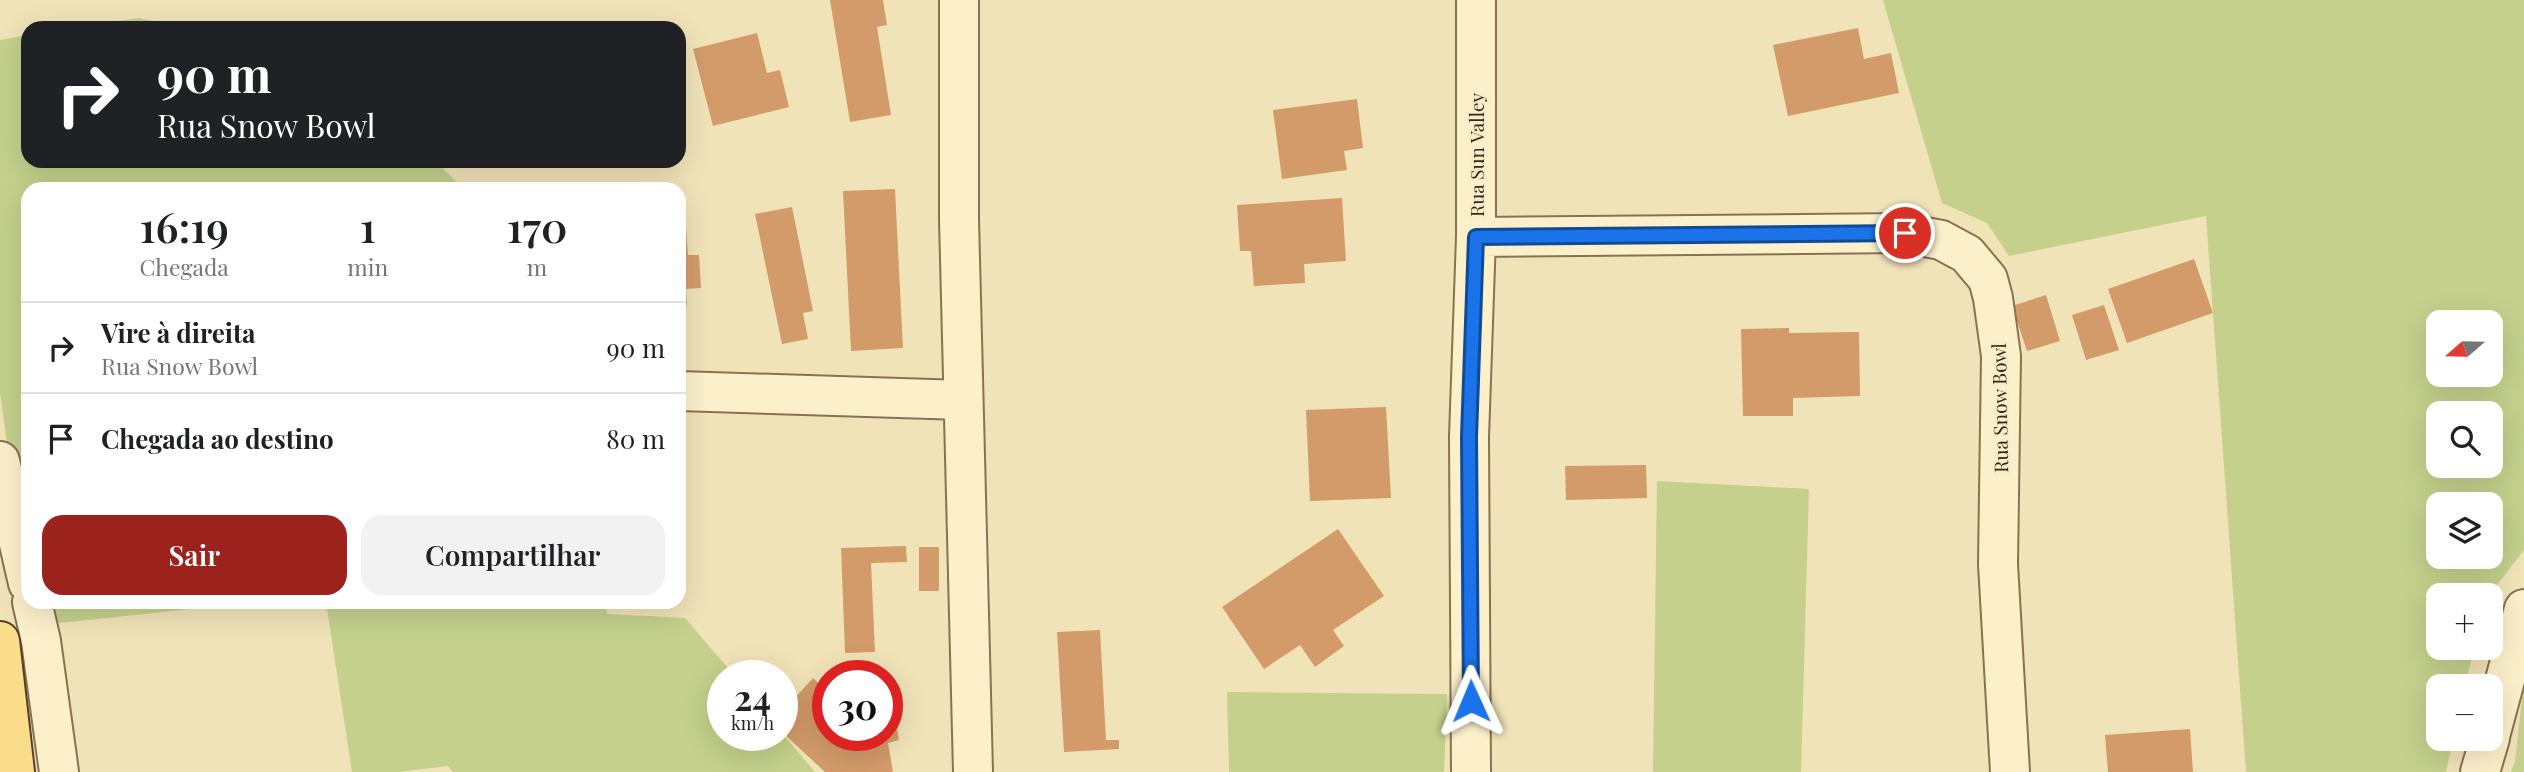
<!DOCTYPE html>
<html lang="pt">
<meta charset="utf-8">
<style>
body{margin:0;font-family:"Playfair Display",serif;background:#f2f2f2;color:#202124;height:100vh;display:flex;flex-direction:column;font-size:26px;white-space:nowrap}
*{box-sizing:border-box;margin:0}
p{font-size:23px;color:#757577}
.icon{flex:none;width:38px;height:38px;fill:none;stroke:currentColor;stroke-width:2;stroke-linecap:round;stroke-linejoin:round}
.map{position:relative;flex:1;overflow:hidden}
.drawer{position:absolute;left:21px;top:182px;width:665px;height:427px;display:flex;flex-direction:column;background:#fff;border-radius:21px;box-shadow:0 7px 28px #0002}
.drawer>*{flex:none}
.banner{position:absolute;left:21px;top:21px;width:665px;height:147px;border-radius:21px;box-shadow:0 7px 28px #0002;background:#202124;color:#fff;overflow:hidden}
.needle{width:46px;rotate:250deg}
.fabs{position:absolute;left:2426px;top:310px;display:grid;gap:14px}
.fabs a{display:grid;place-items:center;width:77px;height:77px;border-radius:14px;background:#fff;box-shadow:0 7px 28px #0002;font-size:35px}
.speed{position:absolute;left:707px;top:660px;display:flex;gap:14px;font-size:35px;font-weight:700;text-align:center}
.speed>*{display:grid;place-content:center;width:91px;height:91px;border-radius:50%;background:#fff;box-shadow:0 7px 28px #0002;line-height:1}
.speed small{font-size:18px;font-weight:400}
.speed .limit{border:10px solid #d22;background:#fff;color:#111}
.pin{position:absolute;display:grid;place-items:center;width:60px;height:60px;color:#fff;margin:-30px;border:4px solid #fff;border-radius:50%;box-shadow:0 2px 7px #0007}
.me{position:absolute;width:77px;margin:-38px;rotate:359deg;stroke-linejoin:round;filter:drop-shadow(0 0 5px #0008)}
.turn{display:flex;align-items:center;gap:24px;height:147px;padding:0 21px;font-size:32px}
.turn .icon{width:91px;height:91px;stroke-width:2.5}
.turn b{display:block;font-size:49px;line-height:60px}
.eta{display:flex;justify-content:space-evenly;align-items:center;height:119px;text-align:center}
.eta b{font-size:42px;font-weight:600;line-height:49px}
.button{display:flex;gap:14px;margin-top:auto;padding:14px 21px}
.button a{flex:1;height:80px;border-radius:21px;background:#9c221d;color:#fff;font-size:28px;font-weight:600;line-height:80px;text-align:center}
.button a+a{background:#f2f2f2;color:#202124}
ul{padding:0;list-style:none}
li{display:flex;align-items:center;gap:21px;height:91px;padding:0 21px;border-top:2px solid #e0e0e0}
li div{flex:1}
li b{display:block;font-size:26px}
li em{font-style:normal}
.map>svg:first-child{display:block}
</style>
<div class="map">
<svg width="2524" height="772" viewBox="0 0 2524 772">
<rect width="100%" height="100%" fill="#f1e3b8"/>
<path fill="#c4d08c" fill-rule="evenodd" d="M1883 0H2524V550L2489 595H2438V648H2474L2465 686H2438V738L2453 739 2446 772H2246L2206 216 2009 256 1987 223 1942 203ZM2438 322H2490V374H2438ZM2438 413H2490V466H2438ZM2438 504H2490V556H2438Z
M139 18 187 28H69Z
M28 35V161H435L464 189H28V592L0 393V40Z
M1657 481 1809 489 1801 772H1653Z
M29 602H255L33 626Z
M326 602H606L607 614 685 618 734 675 723 676V735L782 733 815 772H453L448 766 399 772H352Z
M2524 681V772H2511L2515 761Z
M1227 692 1447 694 1444 772H1229Z"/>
<path fill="#d39b6a" d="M830 0H883L887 25 877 27 891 115 850 122Z
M1858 28 1864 59 1891 53 1899 93 1788 116 1773 45Z
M757 33 767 73 780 70 789 107 713 126 693 49Z
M1357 99 1363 148 1344 151 1347 170 1282 179 1273 110Z
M895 189 903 348 851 351 843 191Z
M679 198H684L688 255H699L701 288 686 289 687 305H679Z
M1342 198 1346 261 1304 264 1305 283 1254 286 1251 251H1240L1237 205Z
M792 207 813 311 803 313 808 339 782 344 755 214Z
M2194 259 2213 313 2127 343 2108 289Z
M2046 295 2060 341 2027 351 2012 306Z
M2104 305 2119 350 2086 360 2072 315Z
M1789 328V333L1859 332 1860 396 1793 398V416H1743L1741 329Z
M1386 407 1391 498 1310 501 1306 410Z
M1646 465 1647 498 1566 500 1565 466Z
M1338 529 1384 596 1333 630 1344 646 1315 667 1300 645 1264 669 1222 607Z
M906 546 907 562 871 563 875 652 845 653 841 548Z
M919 547H939V591H919Z
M1100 630 1106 740H1119V749L1064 752 1057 632Z
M813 678 828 692V735H887V706L893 705 899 740 888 743 893 772H825L782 732V712Z
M2190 729 2193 772H2108L2105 735Z"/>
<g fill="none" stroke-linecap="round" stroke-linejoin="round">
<defs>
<path id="minor" d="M959 0V219L973 772
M1476 237 1904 233 1941 240 1967 254 1988 279 1993 298 2001 356 1998 564 2010 772
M679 391 963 400
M0 461 28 583
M32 602 41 641 59 772
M2490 736 2524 609
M1471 772 1469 437 1476 237V0
M2480 772 2490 738"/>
<path id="major" d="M0 641 15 772"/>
</defs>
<use href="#minor" stroke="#887252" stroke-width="42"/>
<use href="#major" stroke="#553f27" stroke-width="42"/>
<use href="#minor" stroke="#fcf0cb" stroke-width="38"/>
<use href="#major" stroke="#fadd8a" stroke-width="38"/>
</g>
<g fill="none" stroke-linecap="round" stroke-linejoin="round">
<defs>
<path id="route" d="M1471 701 1469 437 1476 237 1905 233"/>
</defs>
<use href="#route" stroke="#114b97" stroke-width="18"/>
<use href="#route" stroke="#1a73e8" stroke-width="12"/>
</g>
<g text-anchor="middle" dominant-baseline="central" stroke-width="5" stroke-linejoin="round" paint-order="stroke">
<g font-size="19" fill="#362819" stroke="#f8edc8">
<text transform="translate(1476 155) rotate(-90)">Rua Sun Valley</text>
<text transform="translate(1999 408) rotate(-91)">Rua Snow Bowl</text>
</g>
</g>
</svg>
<div class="fabs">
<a><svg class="needle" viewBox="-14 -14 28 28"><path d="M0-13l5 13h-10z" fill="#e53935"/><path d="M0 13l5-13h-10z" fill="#757577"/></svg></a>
<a><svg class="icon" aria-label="search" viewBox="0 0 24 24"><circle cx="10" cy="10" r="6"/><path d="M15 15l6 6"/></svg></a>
<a><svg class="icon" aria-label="layers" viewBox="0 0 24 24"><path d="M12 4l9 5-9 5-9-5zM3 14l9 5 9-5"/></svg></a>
<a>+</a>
<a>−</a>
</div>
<div class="speed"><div>24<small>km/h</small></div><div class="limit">30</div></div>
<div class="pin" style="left:1905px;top:233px;background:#d93025"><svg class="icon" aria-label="arrive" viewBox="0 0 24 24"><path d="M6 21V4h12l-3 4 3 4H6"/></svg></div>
<svg class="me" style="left:1471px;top:701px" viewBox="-20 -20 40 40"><path d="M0-17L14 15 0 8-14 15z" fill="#1a73e8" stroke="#fff" stroke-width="4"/></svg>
<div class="banner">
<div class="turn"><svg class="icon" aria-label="right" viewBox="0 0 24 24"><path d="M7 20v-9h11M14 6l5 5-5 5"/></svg><div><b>90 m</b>Rua Snow Bowl</div></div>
</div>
<section class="drawer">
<div class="eta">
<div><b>16:19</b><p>Chegada</p></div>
<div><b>1</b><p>min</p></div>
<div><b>170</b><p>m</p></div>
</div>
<ul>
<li><svg class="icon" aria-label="right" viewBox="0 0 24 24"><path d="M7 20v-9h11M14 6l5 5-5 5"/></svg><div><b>Vire à direita</b><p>Rua Snow Bowl</p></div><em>90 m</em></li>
<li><svg class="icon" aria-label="arrive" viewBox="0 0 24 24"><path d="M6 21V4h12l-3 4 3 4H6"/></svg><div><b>Chegada ao destino</b></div><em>80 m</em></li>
</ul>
<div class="button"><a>Sair</a><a>Compartilhar</a></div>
</section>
</div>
